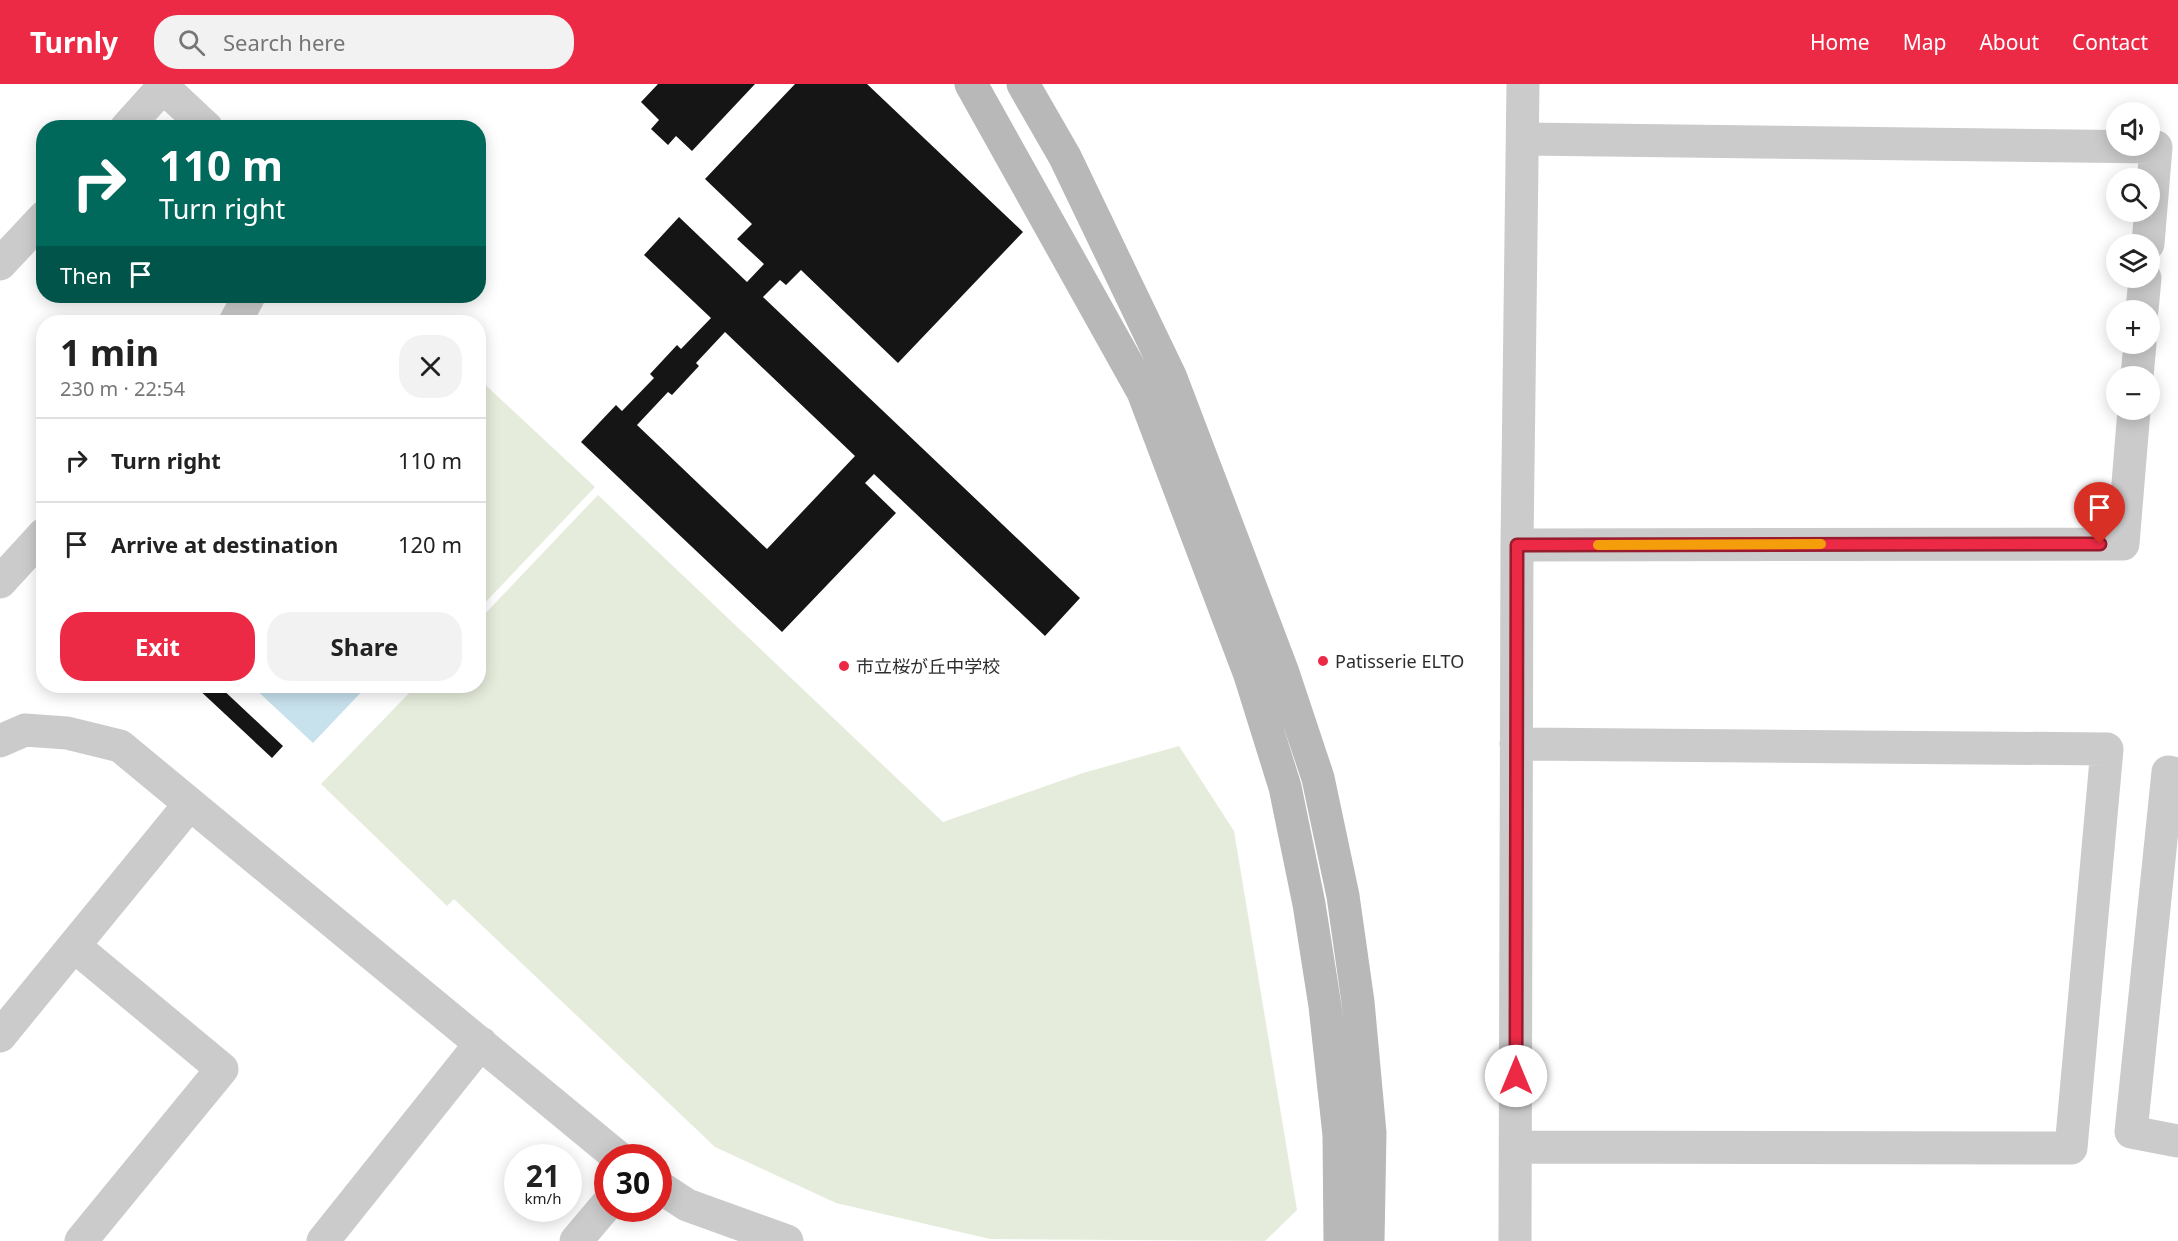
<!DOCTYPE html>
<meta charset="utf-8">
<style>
body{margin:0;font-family:"Noto Sans","Noto Sans JP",sans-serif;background:#f2f2f2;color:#222;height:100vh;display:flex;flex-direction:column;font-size:22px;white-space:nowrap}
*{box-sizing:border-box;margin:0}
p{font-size:20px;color:#767676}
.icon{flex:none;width:33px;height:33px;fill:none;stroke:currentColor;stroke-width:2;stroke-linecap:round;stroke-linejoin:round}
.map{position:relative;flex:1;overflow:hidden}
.drawer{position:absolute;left:36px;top:231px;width:450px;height:378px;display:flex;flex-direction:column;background:#fff;border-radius:24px;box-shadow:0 3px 15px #0003}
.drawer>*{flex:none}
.top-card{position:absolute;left:36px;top:36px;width:450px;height:183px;border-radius:24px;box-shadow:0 3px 15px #0003;background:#00695c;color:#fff;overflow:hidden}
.fabs{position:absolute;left:2106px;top:18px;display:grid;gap:12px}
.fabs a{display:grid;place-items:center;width:54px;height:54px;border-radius:50%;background:#fff;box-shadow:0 3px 15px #0003;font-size:30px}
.speed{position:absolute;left:504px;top:1060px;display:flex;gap:12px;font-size:30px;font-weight:700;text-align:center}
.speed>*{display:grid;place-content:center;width:78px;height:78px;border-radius:50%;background:#fff;box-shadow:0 3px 15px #0003;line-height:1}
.speed small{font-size:15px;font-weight:400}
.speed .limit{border:9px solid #d22;background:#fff;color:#111}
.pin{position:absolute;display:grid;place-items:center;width:51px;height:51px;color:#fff;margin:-62px -26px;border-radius:50% 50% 50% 0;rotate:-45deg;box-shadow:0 0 6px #0007}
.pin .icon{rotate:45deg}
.me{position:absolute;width:66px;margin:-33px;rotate:0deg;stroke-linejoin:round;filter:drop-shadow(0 0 4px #0008)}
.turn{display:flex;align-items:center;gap:21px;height:126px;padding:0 24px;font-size:27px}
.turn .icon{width:78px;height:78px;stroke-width:2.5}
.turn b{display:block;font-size:42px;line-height:51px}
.then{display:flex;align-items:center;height:57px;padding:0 24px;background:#0003;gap:12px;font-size:22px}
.round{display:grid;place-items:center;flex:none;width:63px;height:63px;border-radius:24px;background:#f2f2f2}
.summary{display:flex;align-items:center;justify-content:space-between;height:102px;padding:0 24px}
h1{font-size:36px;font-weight:700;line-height:45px}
.button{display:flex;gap:12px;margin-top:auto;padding:12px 24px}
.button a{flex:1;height:69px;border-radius:24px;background:#ec2a46;color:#fff;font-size:24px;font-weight:700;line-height:69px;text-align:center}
.button a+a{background:#f2f2f2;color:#222}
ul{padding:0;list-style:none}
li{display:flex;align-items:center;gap:18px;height:84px;padding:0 24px;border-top:2px solid #e0e0e0}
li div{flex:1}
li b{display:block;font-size:22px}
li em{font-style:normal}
header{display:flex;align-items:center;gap:36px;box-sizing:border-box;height:84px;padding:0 30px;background:#ec2a46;color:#fff}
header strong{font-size:28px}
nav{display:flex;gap:33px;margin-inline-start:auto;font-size:21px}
.search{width:420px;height:54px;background:#f2f2f2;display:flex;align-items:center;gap:15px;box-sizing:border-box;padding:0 21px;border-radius:24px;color:#767676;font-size:22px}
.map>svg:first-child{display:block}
</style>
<header>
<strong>Turnly</strong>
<div class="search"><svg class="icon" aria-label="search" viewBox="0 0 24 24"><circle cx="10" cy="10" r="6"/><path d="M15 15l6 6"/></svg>Search here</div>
<nav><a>Home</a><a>Map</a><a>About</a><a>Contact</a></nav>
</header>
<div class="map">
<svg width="2178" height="1157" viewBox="0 0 2178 1157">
<rect width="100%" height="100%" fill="#fff"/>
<path fill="#e6ecdb" d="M479 295 595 403 479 525H478Z
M598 411 943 738 1083 689 1179 662 1234 747 1297 1126 1265 1157 990 1155 836 1119 715 1063 454 815 447 822 321 700 416 602H478L479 536Z"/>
<path fill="#c7e1ed" d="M252 602H367L313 659Z"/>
<path fill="#151515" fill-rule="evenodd" d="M658 0H755L692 67 676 52 668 61 651 45 659 36 641 18Z
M795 0H867L1023 148 898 279 801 186 786 201 780 196 763 213 1080 514 1045 552 874 390 865 399 896 429 782 548 581 358 616 321 622 327 654 294 650 290 677 261 681 265 711 234 644 171 679 133 747 198 764 180 737 155 752 140 705 95ZM725 248 855 372 767 465 637 341 668 308 672 311 699 282 696 279Z
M195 602H219L283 662 272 674Z"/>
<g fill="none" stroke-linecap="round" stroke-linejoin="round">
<path stroke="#cbcbcb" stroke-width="33" d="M160 0 207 44
M126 44 163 3
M1523 55 2156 63 2148 160
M0 180 44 133
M2142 226 2145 194
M235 238 249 212
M2137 292 2140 260
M1517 461 2123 460 2134 326
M0 498 44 450
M0 657 25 646 67 649 120 662 619 1074
M2178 690 2168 688 2131 1048 2178 1057
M74 862 222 985 81 1157
M0 952 189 721
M1516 1063 2071 1064 2107 665 1516 660
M658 1102 687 1121 787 1157
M323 1157 481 959
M576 1157 608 1119
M1515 1157 1517 461 1523 0"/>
<path stroke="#b8b8b8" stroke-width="33" d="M971 0 1143 308 1250 591 1285 703 1309 820 1325 922 1339 1051 1340 1157
M1023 0 1065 73 1171 294 1282 586 1318 694 1343 812 1358 918 1370 1049 1368 1157"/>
</g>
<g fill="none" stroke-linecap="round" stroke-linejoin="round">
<defs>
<path id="route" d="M1516 992 1517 461 2100 460"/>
</defs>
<use href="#route" stroke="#991b2e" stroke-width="15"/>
<use href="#route" stroke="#ec2a46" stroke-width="10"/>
<path stroke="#f59e0b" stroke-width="10" d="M1598 461 1821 460"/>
</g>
<g fill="#ec2a46" stroke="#fff" stroke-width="2">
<circle cx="1323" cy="577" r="6"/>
<circle cx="844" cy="582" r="6"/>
</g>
<g text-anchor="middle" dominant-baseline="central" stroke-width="6" stroke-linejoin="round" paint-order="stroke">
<g font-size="18" fill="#2e2e2e" stroke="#fff" text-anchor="start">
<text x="1335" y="577">Patisserie ELTO</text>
<text x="856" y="582">市立桜が丘中学校</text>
</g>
</g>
</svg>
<div class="fabs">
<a><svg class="icon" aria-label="sound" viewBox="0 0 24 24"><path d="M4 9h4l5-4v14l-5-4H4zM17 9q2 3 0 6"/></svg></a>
<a><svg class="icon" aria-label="search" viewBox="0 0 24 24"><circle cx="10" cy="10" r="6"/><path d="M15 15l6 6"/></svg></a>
<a><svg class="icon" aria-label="layers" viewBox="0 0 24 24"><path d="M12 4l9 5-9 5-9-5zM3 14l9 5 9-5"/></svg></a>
<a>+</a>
<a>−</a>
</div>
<div class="speed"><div>21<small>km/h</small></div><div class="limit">30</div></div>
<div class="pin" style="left:2100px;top:460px;background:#d93025"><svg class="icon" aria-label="arrive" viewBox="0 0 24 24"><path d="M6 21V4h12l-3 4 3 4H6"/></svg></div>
<svg class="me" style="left:1516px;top:992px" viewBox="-20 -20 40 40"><circle r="19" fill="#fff"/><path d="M0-13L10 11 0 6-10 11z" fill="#ec2a46"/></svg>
<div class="top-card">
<div class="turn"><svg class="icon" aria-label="right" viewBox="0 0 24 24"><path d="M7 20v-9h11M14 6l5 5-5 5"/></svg><div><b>110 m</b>Turn right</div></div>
<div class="then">Then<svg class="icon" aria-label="arrive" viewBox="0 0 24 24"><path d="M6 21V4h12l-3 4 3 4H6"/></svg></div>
</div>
<section class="drawer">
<div class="summary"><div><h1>1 min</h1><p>230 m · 22:54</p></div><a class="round"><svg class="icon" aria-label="close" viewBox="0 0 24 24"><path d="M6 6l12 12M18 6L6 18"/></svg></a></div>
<ul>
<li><svg class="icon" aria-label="right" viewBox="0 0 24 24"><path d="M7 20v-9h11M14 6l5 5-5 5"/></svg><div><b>Turn right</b></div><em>110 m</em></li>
<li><svg class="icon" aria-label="arrive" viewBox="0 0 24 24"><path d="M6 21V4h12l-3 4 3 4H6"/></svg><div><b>Arrive at destination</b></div><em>120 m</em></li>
</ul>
<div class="button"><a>Exit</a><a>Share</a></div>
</section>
</div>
